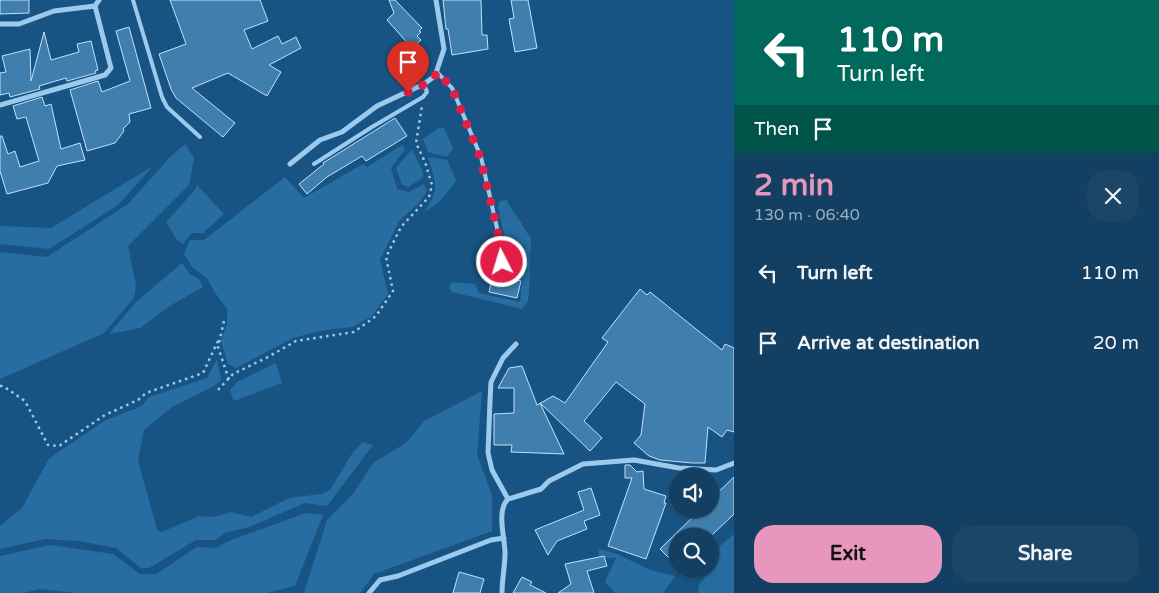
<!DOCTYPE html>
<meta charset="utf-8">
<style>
body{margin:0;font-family:"Varela Round",sans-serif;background:#1b4668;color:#f1f3f6;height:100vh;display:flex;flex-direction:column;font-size:19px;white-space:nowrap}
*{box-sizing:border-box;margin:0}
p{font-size:16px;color:#9cafbe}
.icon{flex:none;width:28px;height:28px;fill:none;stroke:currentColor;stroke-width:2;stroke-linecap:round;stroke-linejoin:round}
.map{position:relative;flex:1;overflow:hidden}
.drawer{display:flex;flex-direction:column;background:#123f62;width:425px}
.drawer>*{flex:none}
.hud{background:#00695c;color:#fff;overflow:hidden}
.buttons{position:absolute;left:669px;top:468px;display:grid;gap:10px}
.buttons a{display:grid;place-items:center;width:50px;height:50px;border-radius:50%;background:#123f62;box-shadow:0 1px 4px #0004,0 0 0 1px #315877;font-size:25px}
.pin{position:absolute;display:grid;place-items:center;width:42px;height:42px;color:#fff;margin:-51px -21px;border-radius:50% 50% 50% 0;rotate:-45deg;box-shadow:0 0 5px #0007}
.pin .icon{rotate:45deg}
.me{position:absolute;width:55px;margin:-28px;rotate:355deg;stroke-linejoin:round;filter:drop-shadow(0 0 4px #0008)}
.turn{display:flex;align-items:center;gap:18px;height:105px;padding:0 20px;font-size:22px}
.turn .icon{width:65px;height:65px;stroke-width:2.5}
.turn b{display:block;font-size:35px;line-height:42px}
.then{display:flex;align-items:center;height:48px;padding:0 20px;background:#0003;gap:10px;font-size:19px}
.round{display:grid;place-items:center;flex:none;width:52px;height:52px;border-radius:20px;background:#1b4668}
.head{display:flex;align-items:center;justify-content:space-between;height:85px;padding:0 20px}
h1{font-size:30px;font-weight:800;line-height:38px;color:#e797bd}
.primary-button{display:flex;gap:10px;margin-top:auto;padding:10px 20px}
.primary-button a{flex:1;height:58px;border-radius:20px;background:#e797bd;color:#111;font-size:20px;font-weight:800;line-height:58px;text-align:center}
.primary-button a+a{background:#1b4668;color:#f1f3f6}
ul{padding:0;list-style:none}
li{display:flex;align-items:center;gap:15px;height:70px;padding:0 20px}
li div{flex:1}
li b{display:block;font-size:19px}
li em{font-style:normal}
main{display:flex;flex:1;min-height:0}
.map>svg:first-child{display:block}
</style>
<main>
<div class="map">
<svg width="734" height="593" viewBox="0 0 734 593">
<rect width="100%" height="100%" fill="#185483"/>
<path fill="#276da1" d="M439 128H444L453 148 447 157 428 152 423 139Z
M185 144 194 158 189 185 128 246 136 285 134 298 104 333 0 379V252L47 257 128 204 169 158Z
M402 145 405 149 391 168 397 189 409 192 424 184 427 191 419 203 399 221 380 260 388 294 371 317 352 327 319 331 293 338 236 368 228 364 221 341 227 323V309L216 294 206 277 192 267 184 254 190 240H204L285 177 304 198 363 164 367 167Z
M412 149 423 172V178L408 187 402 185 396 168Z
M428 157 447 160 456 180 455 183 437 204 424 212C441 189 435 182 428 157Z
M153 166 118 205 49 249 0 244V226L51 228Z
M197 185 224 214 203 233H192L183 244 177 240 166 222 194 191Z
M506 200 531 238 529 293 528 301 522 309 452 292 449 288 452 282 475 284 479 293 520 302 523 274 507 269 508 252 498 207 500 201Z
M182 263 190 274 198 278 203 287 170 306 140 328 109 334 136 302Z
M217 359 221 380 214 386 172 407 144 430 138 460 157 530 162 532 199 516 213 517 231 512 251 517 289 498 322 494 330 490 353 452 363 442 373 445 327 506 305 503 249 527 225 533 215 540H196L149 568H141L116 548 79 541 45 539 0 549V526L22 508 49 459 57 453 106 420 142 406 149 397 207 378Z
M276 363 282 383 234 401 230 390 237 382Z
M482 391 477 455 492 495V531L374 574 360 593H304L327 520 353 494 373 463 406 443 424 421Z
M306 513 323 515 295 586 267 593H76L39 589 24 593H0V556L50 545 113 554 140 574H156L197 547 215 548 234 539Z
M734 534V593H698L699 585 711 569 710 555Z
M599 549 617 554 650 570 675 576 663 593H615L605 582 616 558H599Z"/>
<path fill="#407fad" stroke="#c2e1f9" d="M0 0H29V13L0 14Z
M170 0H260L268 21 244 30 252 49 278 36 282 44 296 37 301 48 269 65 281 72 267 96 228 73 192 88 235 123 223 137 176 98 171 89 159 54 186 44Z
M389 0H395L422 28 419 31 421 32 417 36 421 40 412 48 387 20 394 13Z
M443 0H481L482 35H487L488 49 452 55 448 29H446Z
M511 0H528L537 48 515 52 509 19 514 18Z
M129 27 151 108 129 114 130 122 123 129 124 131 115 143 87 151 70 90 98 81 102 92 130 81 116 31Z
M44 32 51 60 79 52 77 44 91 41 98 70 95 71 96 73 67 81 66 78 39 86 40 89 10 97 9 93 0 95V73L6 72 2 56 30 49 31 81Z
M42 97 45 106 51 104 61 149 80 143 85 160 57 166 48 183 7 194 0 171V136H2L8 154 15 151 20 167 39 161 26 117 17 119 13 106Z
M395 118 407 136 366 161 362 156 327 177 307 194 299 184 324 164 323 163Z
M493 274 507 277 508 274 519 276 518 280 521 281 517 298 489 292Z
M640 289 647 295 650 292 722 350 725 344 734 348V432L727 430 722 437 708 427 705 463H692L660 460 649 456 634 443 641 435 645 404 616 382 584 421 602 438 590 451 540 403 564 454 511 452 512 445H494V414L514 413V388H498L509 368 522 366 537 405 553 396 565 403 608 342 602 338Z
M625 465H630L637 472 643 471 644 489 666 496 664 503H666L646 559 608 546 632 478H625Z
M734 477V514L711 536H678V567L660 549 701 509H710V500Z
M591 488 600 515 584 521 587 529 557 541 548 555 535 530 584 510 578 492Z
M604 556 607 566 587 571 594 593H558L571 584 565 564Z
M459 572 484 579 480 593H453Z
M522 577 532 582 530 585 546 593H513Z"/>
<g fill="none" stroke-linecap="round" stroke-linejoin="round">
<path stroke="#9ccaec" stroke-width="2.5" stroke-dasharray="2.5 4" stroke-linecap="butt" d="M224 321 218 347 229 380
M0 386H3L25 401 48 445 59 446 105 415 138 400 146 393 203 373 218 341
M218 390 233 374 268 357 296 341 354 332 376 316 393 291 386 257 401 227 429 197 432 185 425 162 416 143 422 106"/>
<path stroke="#9ccaec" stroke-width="4" d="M133 0 162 97 167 107 200 137
M437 72 452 88 481 157 499 237 502 262
M314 164 372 127 423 97 427 92 424 84"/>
<path stroke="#9ccaec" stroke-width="5" d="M0 24H19L54 11 95 6 99 0
M0 105 105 75 111 68 95 6
M290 164 320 140 342 132 377 106 424 84 435 76 444 49 436 0
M508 499 492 470 488 453 490 401 491 382 503 358 516 344
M369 593 380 580 398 576 491 540 504 538
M502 593C502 580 505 566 505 553 505 538 496 511 508 499L541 489 549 481 583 464 634 460 679 468 716 470 734 463"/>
</g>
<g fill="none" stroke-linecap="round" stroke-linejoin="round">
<path stroke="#e11d48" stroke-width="9" stroke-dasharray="0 16.2" d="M408 92C418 87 433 82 437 72L452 88 480 157 499 237 502 262"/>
</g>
</svg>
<div class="buttons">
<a><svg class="icon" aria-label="sound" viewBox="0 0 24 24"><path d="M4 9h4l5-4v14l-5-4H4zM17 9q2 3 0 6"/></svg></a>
<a><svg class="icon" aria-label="search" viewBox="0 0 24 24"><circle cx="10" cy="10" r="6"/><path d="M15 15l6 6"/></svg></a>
</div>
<div class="pin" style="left:408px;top:92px;background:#d93025"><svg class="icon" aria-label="arrive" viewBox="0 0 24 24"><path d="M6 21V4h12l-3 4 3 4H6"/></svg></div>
<svg class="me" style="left:502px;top:262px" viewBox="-20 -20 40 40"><circle r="17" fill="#e11d48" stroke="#fff" stroke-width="3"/><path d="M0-11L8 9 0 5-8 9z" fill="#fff"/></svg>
</div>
<section class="drawer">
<div class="hud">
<div class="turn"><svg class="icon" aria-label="left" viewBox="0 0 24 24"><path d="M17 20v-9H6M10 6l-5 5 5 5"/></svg><div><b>110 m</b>Turn left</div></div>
<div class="then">Then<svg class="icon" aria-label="arrive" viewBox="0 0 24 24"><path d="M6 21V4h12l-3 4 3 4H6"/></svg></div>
</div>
<div class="head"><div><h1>2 min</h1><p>130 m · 06:40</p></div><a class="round"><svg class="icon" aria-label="close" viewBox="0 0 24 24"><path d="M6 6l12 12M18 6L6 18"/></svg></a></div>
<ul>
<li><svg class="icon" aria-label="left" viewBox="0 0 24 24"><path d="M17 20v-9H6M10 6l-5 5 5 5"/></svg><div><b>Turn left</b></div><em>110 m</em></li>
<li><svg class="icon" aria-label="arrive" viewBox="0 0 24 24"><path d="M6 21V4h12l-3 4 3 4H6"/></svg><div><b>Arrive at destination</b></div><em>20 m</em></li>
</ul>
<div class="primary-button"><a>Exit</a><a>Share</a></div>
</section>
</main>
